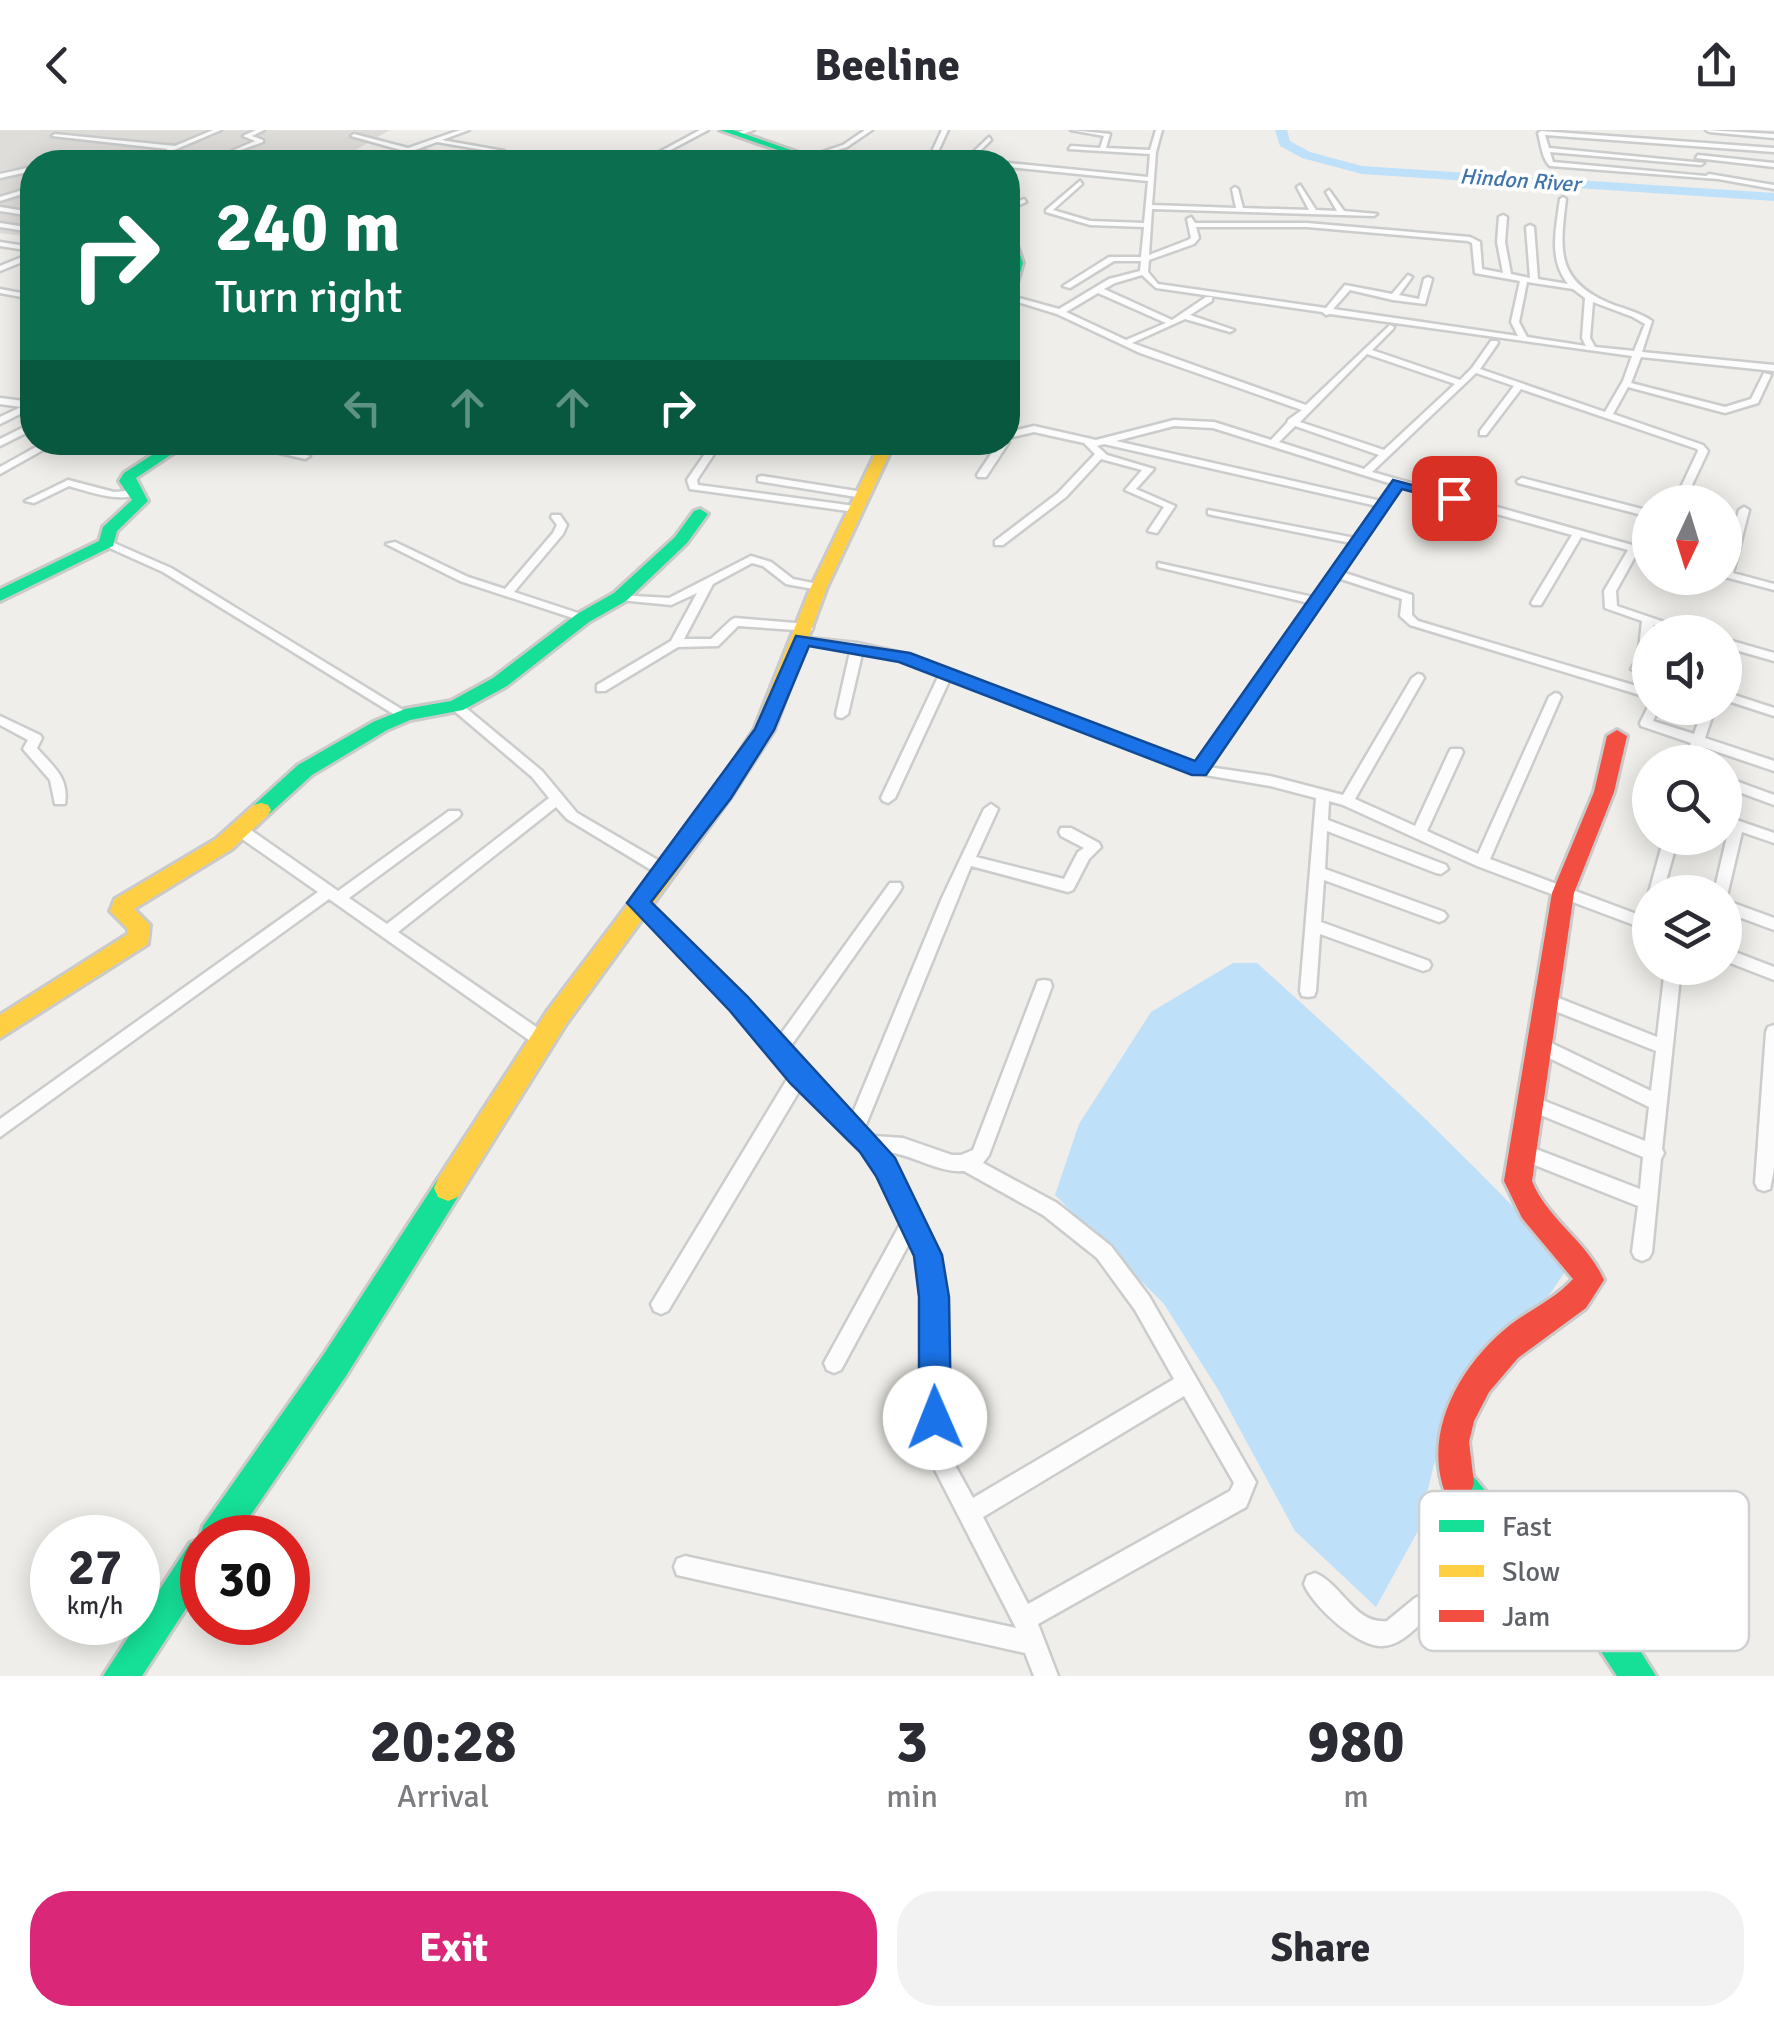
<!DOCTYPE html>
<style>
body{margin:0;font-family:Signika,sans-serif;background:#f2f2f3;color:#2b2b33;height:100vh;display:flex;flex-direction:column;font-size:38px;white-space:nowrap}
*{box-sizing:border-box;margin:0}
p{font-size:32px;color:#7c7c81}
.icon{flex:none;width:55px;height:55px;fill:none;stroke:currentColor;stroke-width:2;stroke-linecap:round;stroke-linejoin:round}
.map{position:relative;height:1546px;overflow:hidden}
.panel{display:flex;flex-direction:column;background:#fff;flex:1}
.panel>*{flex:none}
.hud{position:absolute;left:20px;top:20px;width:1000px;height:305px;border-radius:40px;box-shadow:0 5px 25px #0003;background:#0b6e4f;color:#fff;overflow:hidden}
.needle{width:65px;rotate:184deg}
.buttons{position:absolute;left:1632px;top:355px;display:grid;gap:20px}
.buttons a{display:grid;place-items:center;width:110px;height:110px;border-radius:50%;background:#fff;box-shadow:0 5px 25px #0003;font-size:50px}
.speed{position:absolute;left:30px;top:1385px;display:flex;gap:20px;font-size:50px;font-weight:700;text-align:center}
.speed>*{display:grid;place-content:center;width:130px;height:130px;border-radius:50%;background:#fff;box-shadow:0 5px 25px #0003;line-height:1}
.speed small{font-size:25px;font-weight:400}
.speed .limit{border:15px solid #d22;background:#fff;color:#111}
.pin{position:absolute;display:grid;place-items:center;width:85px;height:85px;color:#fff;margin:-42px;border-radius:20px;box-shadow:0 5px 15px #0006}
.me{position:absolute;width:110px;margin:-55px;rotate:359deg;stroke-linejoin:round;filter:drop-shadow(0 0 8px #0008)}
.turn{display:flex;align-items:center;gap:35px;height:210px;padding:0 30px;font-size:45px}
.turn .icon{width:130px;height:130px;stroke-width:2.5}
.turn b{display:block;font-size:70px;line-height:85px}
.lanes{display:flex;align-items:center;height:95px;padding:0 30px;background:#0003;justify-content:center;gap:50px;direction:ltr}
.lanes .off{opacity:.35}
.eta{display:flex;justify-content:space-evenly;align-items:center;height:170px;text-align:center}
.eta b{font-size:60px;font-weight:700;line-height:70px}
.action{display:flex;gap:20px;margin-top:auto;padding:20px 30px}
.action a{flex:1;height:115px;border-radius:40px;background:#db2777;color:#fff;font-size:40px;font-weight:700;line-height:115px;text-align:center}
.action a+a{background:#f2f2f3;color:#2b2b33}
header{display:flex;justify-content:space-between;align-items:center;height:130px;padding:0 30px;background:#fff;font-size:45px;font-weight:700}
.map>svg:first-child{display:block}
</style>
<header><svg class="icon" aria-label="back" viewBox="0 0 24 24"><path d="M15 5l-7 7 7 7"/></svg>Beeline<svg class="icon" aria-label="share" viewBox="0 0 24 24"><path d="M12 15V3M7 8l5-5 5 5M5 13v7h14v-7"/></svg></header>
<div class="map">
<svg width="1774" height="1546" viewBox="0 0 1774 1546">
<rect width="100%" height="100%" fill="#efeeea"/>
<path fill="#dfddda" d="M0 0H390L335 32H32V107L0 103Z"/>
<path fill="#bfe0f9" d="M1233 833H1257C1365 930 1470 1028 1569 1136L1434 1334 1418 1401 1376 1477 1295 1401 1219 1261 1164 1174 1055 1065 1079 994 1151 882Z"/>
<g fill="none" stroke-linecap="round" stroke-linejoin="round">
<path fill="#bfe0f9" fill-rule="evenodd" d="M1275 0H1287L1290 11 1310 22 1362 36 1774 63V71L1362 44 1302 28 1280 16Z"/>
<defs>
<path id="street" d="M213 0H221L146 32H139L168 19 52 6 55 4 175 16Z
M256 0H264L252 6 263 10V12L232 23V21L255 11 243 6Z
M460 0H469L442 10 504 21 501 23 437 12 415 20 496 32H483L408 22 378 32H370L401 20 351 6 354 4 408 18Z
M700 0H708L648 32H641Z
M744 0H754L737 6 734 4Z
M865 0H872L847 17 807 30 804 28 843 15Z
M942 0H948L936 26 966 29 989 7 991 10 972 29 986 32 934 30 933 32H927Z
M1071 0 1110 4 1106 18 1150 20 1156 0H1162L1156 22 1152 75 1236 78 1232 59 1235 57 1238 59 1243 78 1309 80 1297 57 1300 55 1316 80 1337 81 1326 62 1329 60 1344 81 1377 84 1374 86 1152 79 1149 125 1188 110 1191 108 1187 89 1191 87 1195 93H1307L1470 107 1480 112 1482 139 1503 143 1497 112 1499 87 1503 85 1507 87 1505 112 1511 144 1530 148 1526 97 1530 95 1534 97 1538 149 1568 154C1548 129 1556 98 1560 69L1563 67 1566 69C1560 119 1555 150 1609 173 1624 179 1639 182 1652 191L1642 222 1774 235V241L1641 227 1631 253 1725 277 1751 269 1764 243 1771 245 1758 273 1725 283 1628 257 1613 284 1703 315 1708 321 1684 372H1674L1698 321 1697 319 1521 259 1486 305H1480V301L1514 256 1476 243 1372 342 1650 420V426L1637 423 1616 461 1617 476 1694 502H1677L1653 495V502H1650V528L1644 537 1650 539V547L1631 539 1638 528 1642 491 1605 478 1604 461 1628 420 1581 407 1541 475H1533L1531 473 1572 405 1400 357 1342 442 1412 465V485L1418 491 1650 560V568L1410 495 1400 486 1402 469 1338 448 1208 637 1270 646 1343 665 1412 548 1418 544 1422 545 1424 548 1355 669 1415 696 1449 622 1451 619H1461L1463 622 1427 701 1478 724 1549 567 1555 563 1559 564 1561 567 1490 729 1650 789V801L1477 736 1343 675 1329 671 1328 690 1446 735 1448 739 1441 744 1436 743 1327 701 1325 739 1444 782 1447 786 1444 790 1439 792 1324 750 1321 792 1429 831 1431 835 1429 839 1423 841 1320 804 1316 861 1314 866 1308 867 1302 866 1300 861 1316 668 1270 656 1194 643 950 549 895 668 888 673 883 671 881 668 939 545 900 530 862 524 848 584 842 588 837 587 836 584 850 522 799 513V507L857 513 907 524 1196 634 1309 473 1158 437V433L1313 467 1351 413 1212 385 1208 384V380L1355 408 1377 376 1104 314 1097 316 1107 325 1154 339 1136 359 1175 376 1157 403 1148 401 1164 377 1125 360 1142 340 1101 329 1066 367 1003 415H995V411L1058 363 1095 324 1084 313 1034 302 1008 308V302L1034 296 1096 310 1174 290 1214 292 1271 310 1287 293 1288 290 1302 280 1140 223 1057 184 1008 169V165L1059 179 1109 149 1140 141 1141 131H1114L1070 158 1063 156 1109 127H1141L1144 97 1090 95 1046 82V80L1080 51 1082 54 1053 80 1090 91 1144 93 1148 51 1008 37V33L1148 47 1150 24 1069 19 1071 16 1100 18 1104 6ZM1196 97H1307L1468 111 1472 113 1475 143 1520 151 1511 192 1518 206 1333 179 1350 160 1393 170 1425 174 1432 149 1428 147 1424 149 1419 169 1399 165 1412 147 1408 145 1392 164 1345 155 1326 178 1158 154 1148 142 1149 130 1194 114 1199 108ZM1142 145 1156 158 1322 182 1326 185 1330 184 1632 226 1623 251 1605 282 1480 239 1498 213 1497 211H1491L1472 238 1460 250 1372 220 1393 199 1394 197 1390 195 1306 275 1132 213 1185 189 1230 202 1234 200 1190 185 1212 171V167H1206L1172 190 1104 159 1115 153ZM1527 152 1573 159 1585 168 1582 208 1586 216 1527 207 1519 192ZM1098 163 1166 193 1126 210 1066 182ZM1593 172 1633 187 1645 194 1634 221 1595 217 1590 208ZM1367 224 1455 254 1384 320 1300 292ZM1174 296 1213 298 1392 354 1381 371 1116 311ZM1295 296 1379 325 1364 339 1279 312Z
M1706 0 1774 4V8L1709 2Z
M1541 1 1774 18V22L1545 5 1549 18 1704 33 1701 35 1550 22 1553 32 1706 46 1709 44 1774 55V59L1718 49 1550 36C1542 29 1541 14 1538 3Z
M1698 25 1774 33V37L1696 28Z
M600 26 602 29 596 32H589Z
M32 37V41L0 48V44Z
M32 57V61L0 71V67Z
M1024 69 1026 72 1008 80V76Z
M0 77 32 82V86L0 81Z
M0 93 32 98V102L0 97Z
M0 112 32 117V121L0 116Z
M32 123V128L0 141V136Z
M0 159 32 165V169L0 163Z
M0 268 32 272V278L0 294V287L21 277 0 274Z
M32 293V300L0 316V309Z
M1008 310 1009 312 986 347H978L977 345 999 312H1008Z
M45 312H57L0 344V337Z
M232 312H253L310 326 305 329Z
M713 312H722L697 350 698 355 855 376 860 379 855 382 690 359 687 350Z
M762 346 863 362 868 365 863 368 758 351V347Z
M1522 348 1650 381V387L1518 353 1517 351Z
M68 350 114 362 138 360 143 363C120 373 93 363 69 356L34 373 25 371Z
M1744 377 1749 380 1733 443 1774 454V460L1725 447V431L1739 380Z
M552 385H560L567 395 563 404 514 462 587 486V490H579L460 451 386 414 395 412 468 447 505 459 553 403 557 395 551 387Z
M107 410 171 438 411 585 405 589 400 588 163 442 103 415 102 413Z
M751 426 771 432 793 449 823 455 825 457 819 460 786 454 763 436 752 433 713 454 684 509H711L731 490 735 488 807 494 813 498 811 501 738 496 718 516 678 517 605 561H597V555L671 511 697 463 671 475 620 470 616 469V465L669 468Z
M1725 509 1774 523V531L1725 517Z
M1725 562 1774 578V586L1725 570Z
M456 572 460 573 542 641 577 683 668 736 670 740 663 745 658 744 567 689 556 677 398 802 548 905 550 910 548 915 542 917 536 915 329 769 0 1007V989L318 762 235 704 233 700 235 696H245L338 761 449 681H459L461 684 459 687 349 768 387 794 549 668 532 647 452 579 450 576Z
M1649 575 1650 578H1659L1653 591 1694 604 1703 578H1715L1705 608 1774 631V641L1703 617 1697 632H1685L1691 613 1641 596 1640 593Z
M0 586 40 605 42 608 37 618C54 638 69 647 65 674H55L50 650 23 619 28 610 0 595Z
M1725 647 1774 665V675L1725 657Z
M991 674 998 679 976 727 1064 749 1078 722 1084 718 1061 706 1059 702 1061 698H1071L1099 713 1101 717 1089 729 1073 760 1068 762 971 736 865 997 874 1006 903 1008 952 1025H961L973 1020 1036 856 1038 851 1044 850 1050 851 1052 856 989 1025 983 1033 1057 1073 1111 1116 1149 1166 1256 1352 1246 1377 1038 1494 1058 1546H1034L1025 1523 677 1445 674 1437 677 1429 685 1426 1016 1498 935 1340 924 1289V1167L919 1126 911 1110 841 1240 834 1243 827 1240 824 1233 902 1091 880 1043 864 1020 801 958 668 1181 661 1184 654 1181 651 1174 789 946 732 879 633 777 630 773 633 769H643L744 869 778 908 890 753H900L902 757 900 761 788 920 852 985 942 768 984 679ZM886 1022C913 1024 937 1043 964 1041L1043 1085 1097 1128 1135 1180 1174 1249 973 1368 956 1337 946 1289 944 1167 938 1125 920 1083ZM1184 1266 1234 1353 1230 1361 1028 1474 983 1387Z
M1725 686 1774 703V713L1742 702 1728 762 1725 766V762H1714L1729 698 1725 696Z
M1664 708H1678L1663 762H1650V765L1649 762Z
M1725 770 1774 788V800L1725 782Z
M1725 818 1774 837V850L1725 831Z
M1665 838H1681L1662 1019 1664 1023 1661 1029 1652 1122 1649 1128 1642 1131 1635 1128 1632 1122 1638 1076 1517 1028 1514 1022 1517 1016 1523 1014 1640 1059 1643 1027 1526 979 1523 974 1526 969 1532 966 1645 1011 1649 977 1533 920 1531 915 1533 910 1539 908 1545 910 1651 961 1656 921 1540 875 1538 870 1540 865 1546 863 1657 907Z
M1774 895V1039L1770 1059 1764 1061 1758 1059 1755 1053 1766 902 1768 897Z
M1534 1394 1542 1397 1545 1405 1520 1501C1502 1543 1454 1501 1429 1486 1416 1497 1402 1515 1383 1516 1358 1518 1312 1475 1304 1454L1307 1446 1315 1443C1342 1454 1355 1495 1387 1491L1415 1468 1429 1461 1489 1496 1496 1497 1523 1405 1526 1397Z"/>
<path id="fast" d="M720 0H733L825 32H812Z
M1008 101 1013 104 1023 133 1014 163 1008 167 1011 133Z
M172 312H190L136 348 148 371 117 401 113 416 0 471V459L99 411 103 397 132 370 119 351 124 343Z
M700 379 708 384 687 413 626 471 589 492 507 556 463 580 410 590 387 600 312 645 268 685H254L251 680 254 675 298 635 373 592 405 579 451 571 493 548 577 484 614 463 675 407 694 381Z
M448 1045 458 1049 462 1058 458 1067 346 1246 235 1408H202V1454L142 1546H103L190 1413 199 1409 203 1396 324 1224 438 1049Z
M1458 1337C1477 1344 1483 1362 1498 1374 1521 1391 1555 1389 1581 1400L1600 1430 1622 1492 1656 1546H1617L1596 1514 1574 1450 1559 1427C1510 1416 1463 1404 1442 1353L1446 1341Z"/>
<path id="slow" d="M881 312H895L827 457 774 600 730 668 566 894 458 1067 448 1071 438 1067 434 1058 438 1049 548 880 716 658 754 600 811 457Z
M261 673 268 675 271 680 268 685 232 719 134 779 150 795 148 814 0 908V885L128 804V799L110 781 115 769 216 709 254 675Z"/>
<path id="jam" d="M1617 600 1627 606 1614 662 1574 763 1532 1051C1547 1089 1587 1111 1604 1150L1586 1178 1518 1228 1489 1262 1474 1291 1469 1312 1474 1353 1470 1365 1458 1369 1446 1365C1421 1302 1461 1234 1510 1195 1531 1179 1555 1169 1573 1149L1522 1088 1504 1051 1552 763 1594 662 1607 606Z"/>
</defs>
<use href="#street" stroke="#cbcccc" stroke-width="5"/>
<use href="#fast" stroke="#cacacb" stroke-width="6"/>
<use href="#slow" stroke="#cacacb" stroke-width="6"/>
<use href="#jam" stroke="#cacacb" stroke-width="6"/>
<use href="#street" fill="#fdfcfc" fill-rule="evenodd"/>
<use href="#fast" fill="#16e098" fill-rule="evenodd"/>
<use href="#slow" fill="#ffcf43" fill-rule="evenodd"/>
<use href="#jam" fill="#f24e42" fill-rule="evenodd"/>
</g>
<path fill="#1a73e8" stroke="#114b97" stroke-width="2.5" d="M1393 350 1462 368 1454 373 1402 359 1206 645H1192L899 532 809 516 774 600 731 668 651 772 747 866 895 1028 942 1125 949 1167 951 1288 947 1300 935 1304 924 1300 919 1288V1167L914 1126 876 1046 860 1022 790 953 730 881 627 773 755 599 796 506 910 523 1195 631Z"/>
<g text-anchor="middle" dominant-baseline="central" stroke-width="8" stroke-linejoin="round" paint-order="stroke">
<g font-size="22" font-style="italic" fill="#4174aa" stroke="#fff">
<text transform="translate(1520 50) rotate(4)">Hindon River</text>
</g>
</g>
<rect x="1419" y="1361" width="330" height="160" rx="15" fill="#fff" stroke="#cfd0d2" stroke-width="2.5"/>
<rect x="1439" y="1390" width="45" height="12" fill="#16e098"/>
<rect x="1439" y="1435" width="45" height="12" fill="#ffcf43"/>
<rect x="1439" y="1480" width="45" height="12" fill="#f24e42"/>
<g font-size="28" fill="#5f6368">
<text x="1502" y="1406">Fast</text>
<text x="1502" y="1451">Slow</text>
<text x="1502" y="1496">Jam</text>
</g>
</svg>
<div class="buttons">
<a><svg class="needle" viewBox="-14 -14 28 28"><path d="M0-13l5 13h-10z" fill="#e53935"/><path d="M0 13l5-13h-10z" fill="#7c7c81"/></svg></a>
<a><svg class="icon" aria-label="sound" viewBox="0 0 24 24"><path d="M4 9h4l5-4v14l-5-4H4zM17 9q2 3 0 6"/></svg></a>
<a><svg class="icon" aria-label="search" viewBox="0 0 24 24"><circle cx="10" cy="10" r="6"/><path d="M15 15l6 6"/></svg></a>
<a><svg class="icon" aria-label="layers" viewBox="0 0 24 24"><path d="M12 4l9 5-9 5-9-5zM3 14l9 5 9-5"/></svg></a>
</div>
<div class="speed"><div>27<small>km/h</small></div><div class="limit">30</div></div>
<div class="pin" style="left:1454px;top:368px;background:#d93025"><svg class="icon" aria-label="arrive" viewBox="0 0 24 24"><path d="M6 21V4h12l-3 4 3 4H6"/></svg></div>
<svg class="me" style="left:935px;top:1288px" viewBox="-20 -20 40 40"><circle r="19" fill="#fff"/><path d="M0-13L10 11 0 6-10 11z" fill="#1a73e8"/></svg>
<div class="hud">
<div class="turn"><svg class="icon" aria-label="right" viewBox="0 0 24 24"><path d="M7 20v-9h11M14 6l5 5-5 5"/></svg><div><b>240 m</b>Turn right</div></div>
<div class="lanes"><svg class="icon off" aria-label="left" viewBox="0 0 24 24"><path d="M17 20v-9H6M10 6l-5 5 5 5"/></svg><svg class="icon off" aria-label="ahead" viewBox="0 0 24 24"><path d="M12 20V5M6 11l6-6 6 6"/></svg><svg class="icon off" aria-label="ahead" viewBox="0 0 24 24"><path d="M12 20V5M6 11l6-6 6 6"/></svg><svg class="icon" aria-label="right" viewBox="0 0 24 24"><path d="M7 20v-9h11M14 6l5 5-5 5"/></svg></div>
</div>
</div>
<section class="panel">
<div class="eta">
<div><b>20:28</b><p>Arrival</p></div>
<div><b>3</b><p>min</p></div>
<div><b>980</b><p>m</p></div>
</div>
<div class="action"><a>Exit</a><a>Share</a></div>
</section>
